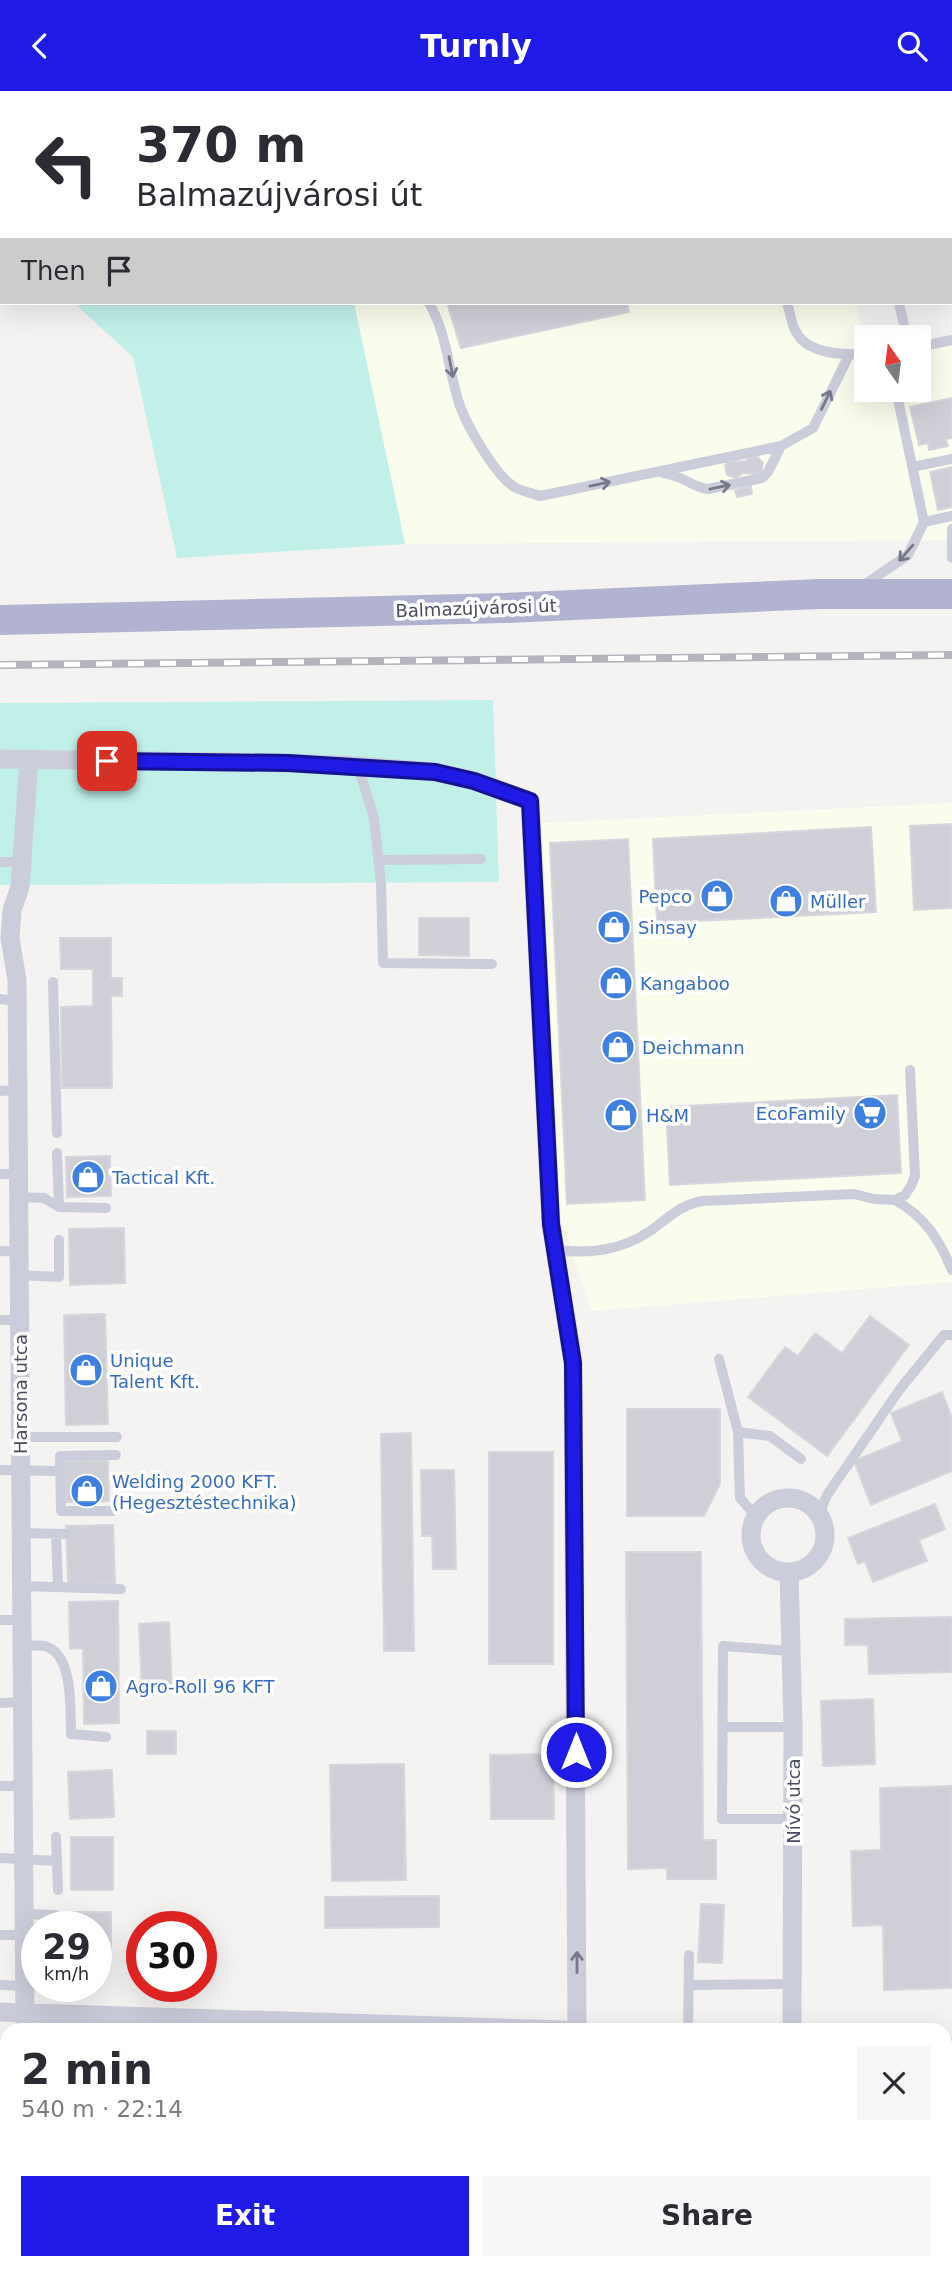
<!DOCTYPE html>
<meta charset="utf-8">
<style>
body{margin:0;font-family:"DejaVu Sans",sans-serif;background:#f7f7f7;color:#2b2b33;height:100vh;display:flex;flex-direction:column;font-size:26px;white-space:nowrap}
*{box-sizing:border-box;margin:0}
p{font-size:23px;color:#7c7c81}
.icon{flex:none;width:38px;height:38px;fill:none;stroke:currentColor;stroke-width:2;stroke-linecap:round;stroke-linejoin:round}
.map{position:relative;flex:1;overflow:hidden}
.side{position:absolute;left:0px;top:1932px;width:952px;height:247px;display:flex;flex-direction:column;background:#fff;border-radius:21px 21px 0 0;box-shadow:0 7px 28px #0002}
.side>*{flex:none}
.banner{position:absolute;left:0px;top:0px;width:952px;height:214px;box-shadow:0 7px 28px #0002;background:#fff;color:#2b2b33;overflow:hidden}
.needle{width:46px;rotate:346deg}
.controls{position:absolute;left:854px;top:234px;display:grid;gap:14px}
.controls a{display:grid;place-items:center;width:77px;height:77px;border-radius:0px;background:#fff;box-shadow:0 7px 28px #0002;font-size:35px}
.speed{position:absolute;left:21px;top:1820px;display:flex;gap:14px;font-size:35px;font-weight:700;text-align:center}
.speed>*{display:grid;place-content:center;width:91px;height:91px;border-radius:50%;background:#fff;box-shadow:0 7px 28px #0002;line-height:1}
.speed small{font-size:18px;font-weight:400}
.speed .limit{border:10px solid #d22;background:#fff;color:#111}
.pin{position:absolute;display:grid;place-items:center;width:60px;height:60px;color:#fff;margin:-30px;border-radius:14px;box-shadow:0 4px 10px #0006}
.me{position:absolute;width:77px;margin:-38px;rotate:0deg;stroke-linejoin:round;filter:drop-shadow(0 0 5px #0008)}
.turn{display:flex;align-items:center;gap:24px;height:147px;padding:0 21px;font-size:32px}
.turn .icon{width:91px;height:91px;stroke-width:2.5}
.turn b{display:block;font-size:49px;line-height:60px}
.then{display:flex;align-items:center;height:66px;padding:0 21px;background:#0003;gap:14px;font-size:26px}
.round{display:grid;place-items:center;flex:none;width:74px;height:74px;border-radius:0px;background:#f7f7f7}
.head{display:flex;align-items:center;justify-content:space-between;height:119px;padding:0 21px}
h1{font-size:42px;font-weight:600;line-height:52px}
.cta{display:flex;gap:14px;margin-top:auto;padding:14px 21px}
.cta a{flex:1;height:80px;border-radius:0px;background:#1f1ae5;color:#fff;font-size:28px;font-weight:600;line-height:80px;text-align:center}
.cta a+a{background:#f7f7f7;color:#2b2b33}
header{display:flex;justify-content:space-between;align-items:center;height:91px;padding:0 21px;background:#1f1ae5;color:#fff;font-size:32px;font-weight:600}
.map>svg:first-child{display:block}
</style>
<header><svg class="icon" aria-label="back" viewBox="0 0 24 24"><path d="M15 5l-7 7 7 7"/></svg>Turnly<svg class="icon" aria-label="search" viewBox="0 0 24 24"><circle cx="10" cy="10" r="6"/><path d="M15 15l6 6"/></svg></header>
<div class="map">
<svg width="952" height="2178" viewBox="0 0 952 2178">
<rect width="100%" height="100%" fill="#f4f3f2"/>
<path fill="#fafded" d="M354 212H856L866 261V299H919V261L952 255V449L405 453Z
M952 712V1191L592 1220 558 1119 542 732Z"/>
<path fill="#c1f0e9" d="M74 212H354L405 453 177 467 133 266Z
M493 609 499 791 0 794V612Z"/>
<path fill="#cfcfd7" stroke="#d7d6dd" stroke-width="2" d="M375 0H712V2H376Z
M447 212H627L629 221 461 257Z
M952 307V347L946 348 948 355 929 359 928 352 919 354 910 316Z
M757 365 763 372 761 381 756 383 743 382 736 387 727 384 725 375 727 371 746 370 748 367Z
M952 376V416L938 419 930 381Z
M751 395 752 403 737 406 735 399Z
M952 733V817L914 819 910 735Z
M871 736 876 821 657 832 653 748Z
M628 748 645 1109 567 1113 550 752Z
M419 827H469V865L419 864Z
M60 847H111V887H122V905H111L112 997H62L61 916 93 915V878H61Z
M897 1004 901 1082 670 1094 666 1016Z
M110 1065 111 1105 67 1106 66 1066Z
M124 1137 125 1192 70 1194 69 1138Z
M105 1223 108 1333 66 1334 64 1224Z
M870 1225 909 1254 827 1365 748 1306 785 1256 798 1265 815 1242 842 1262Z
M942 1301 952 1327V1380L871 1414 854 1370 902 1350 891 1322Z
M627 1318H720V1393L704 1425H627Z
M411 1342 414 1560H384L381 1343Z
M489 1361H553V1573H489Z
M108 1369 109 1410 66 1411 65 1370Z
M421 1379H454L456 1478H433L432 1445H422Z
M935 1413 945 1438 919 1449 927 1470 873 1491 865 1470 858 1473 848 1447Z
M113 1434 115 1492 68 1493 66 1435Z
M626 1461H701L703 1749H716V1788H667V1777L628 1778Z
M118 1510 119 1632 84 1633 83 1557 70 1558 69 1511Z
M952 1526V1581L869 1583 868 1554H845V1528Z
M169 1531 172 1600 142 1601 139 1533Z
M873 1608 875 1673 823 1675 821 1610Z
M147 1640H176V1663H147Z
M553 1663 554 1728H491L490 1664Z
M404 1673 406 1789 332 1790 330 1674Z
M112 1679 114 1726 70 1728 68 1681Z
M952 1695V1897L884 1899 883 1834 853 1835 851 1760 881 1759 880 1697Z
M71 1746H113V1799H71Z
M439 1805V1836L325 1837V1806Z
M701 1813 724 1814 722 1872 698 1871Z
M71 1821H111V1873H96V1836H71Z
M952 1987V2057L945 2025V1989Z
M82 2172H127V2178H82Z
M318 2172H512V2178H318Z
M539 2172H726V2178H538Z"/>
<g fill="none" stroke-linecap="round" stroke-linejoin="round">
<path stroke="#cccddb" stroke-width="10" d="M364 0V2
M739 0V2
M846 0 847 2
M429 212C448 244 448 281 460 315 468 337 495 383 514 396 521 400 532 402 540 405L781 355 813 337 849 264
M787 212C790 221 791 231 795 239 806 264 844 264 866 263
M899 212 907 247
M919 256 952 249
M912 376 952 368
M663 382C681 383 693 397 708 398L762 387 768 381 781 355
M924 431 952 425
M952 438V467
M864 494 908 464 924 431 896 299
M358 675 374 727 381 792 383 872 492 873
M378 769 481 768
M0 771H22
M53 891 57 1042
M0 908 17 910
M0 1000 18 999
M57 1062 59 1116
M0 1083H18
M19 1106 44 1107 59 1116 106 1117
M895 1109C925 1126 939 1148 952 1179
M555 1159C589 1163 621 1160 650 1140 670 1126 678 1115 702 1110L854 1103 874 1108 895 1109 905 1104 911 1095 915 1085 910 979
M0 1160 19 1161
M19 1184 59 1186V1149
M0 1229H20
M719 1268 738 1341 740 1407 756 1425
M738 1341 770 1345 801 1368
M21 1346H117
M0 1379 59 1380
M113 1420H61L60 1365 116 1364
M819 1423 827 1404 900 1298 944 1244H952
M21 1442 66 1443
M56 1443 58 1496
M22 1495 121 1498
M0 1529H22
M22 1555C29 1555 39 1554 45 1555 74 1563 70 1619 71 1643L106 1646
M789 1560 723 1555 722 1728H793
M0 1612 23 1611
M723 1636H793
M0 1695H23
M56 1746 58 1799
M0 1767 57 1770
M25 1823 56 1824 59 1836
M0 1844H25
M0 1894 25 1895
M689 1894 792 1893
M688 1939 689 1864"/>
<path stroke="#cccddb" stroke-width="19" d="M0 668 288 672 358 675 435 681 474 690 530 710 551 1133 573 1272 577 1939
M751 1444a37 37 0 1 1 74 0a37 37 0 1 1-74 0Z
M789 1481 793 1636 792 1939
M0 1921 564 1939
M25 1939 17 889 10 847 12 819 20 796 29 670
M945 1955 952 1956
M25 2178V2172"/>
<path stroke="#b2b3d0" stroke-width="30" d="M0 529 505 517 820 503H952"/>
<defs>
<path id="rail" d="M0 574 952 564"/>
</defs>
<use href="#rail" stroke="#b4b4bc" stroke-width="8"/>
<use href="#rail" stroke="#fff" stroke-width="5" stroke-dasharray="16" stroke-linecap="butt"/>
</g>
<defs><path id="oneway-shaft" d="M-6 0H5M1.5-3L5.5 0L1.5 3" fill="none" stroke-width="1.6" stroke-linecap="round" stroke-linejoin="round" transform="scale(1.75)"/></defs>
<g stroke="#77788a">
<use href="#oneway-shaft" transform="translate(451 276) rotate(79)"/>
<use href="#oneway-shaft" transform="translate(826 309) rotate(-64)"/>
<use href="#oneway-shaft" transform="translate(600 393) rotate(-12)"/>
<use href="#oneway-shaft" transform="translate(720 396) rotate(-12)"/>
<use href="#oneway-shaft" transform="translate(906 462) rotate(131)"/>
<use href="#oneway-shaft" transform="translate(577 1871) rotate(-90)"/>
</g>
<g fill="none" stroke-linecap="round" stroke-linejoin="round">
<defs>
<path id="route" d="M107 670 288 672 435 681 474 690 530 710 551 1133 573 1272 576 1661"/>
</defs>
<use href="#route" stroke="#141195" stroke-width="18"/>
<use href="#route" stroke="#1f1ae5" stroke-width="12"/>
</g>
<defs>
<symbol id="shop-disc" viewBox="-11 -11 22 22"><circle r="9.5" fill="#3f7fe0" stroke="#fff"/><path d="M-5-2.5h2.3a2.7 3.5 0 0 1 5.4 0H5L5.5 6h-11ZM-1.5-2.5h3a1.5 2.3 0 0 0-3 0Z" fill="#fff"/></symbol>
<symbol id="supermarket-disc" viewBox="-11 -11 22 22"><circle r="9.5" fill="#3f7fe0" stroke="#fff"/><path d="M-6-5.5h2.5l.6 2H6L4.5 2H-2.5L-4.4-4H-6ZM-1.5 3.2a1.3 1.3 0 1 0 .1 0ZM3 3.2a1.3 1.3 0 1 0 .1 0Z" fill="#fff"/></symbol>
</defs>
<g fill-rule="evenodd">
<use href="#shop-disc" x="698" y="786" width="38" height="38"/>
<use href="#shop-disc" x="767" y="791" width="38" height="38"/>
<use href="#shop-disc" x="595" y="817" width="38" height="38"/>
<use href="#shop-disc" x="597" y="873" width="38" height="38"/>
<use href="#shop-disc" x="599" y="937" width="38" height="38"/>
<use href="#supermarket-disc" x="851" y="1003" width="38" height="38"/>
<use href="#shop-disc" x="602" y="1005" width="38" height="38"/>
<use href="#shop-disc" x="69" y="1067" width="38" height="38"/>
<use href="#shop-disc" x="67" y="1260" width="38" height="38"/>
<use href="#shop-disc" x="68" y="1381" width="38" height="38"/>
<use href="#shop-disc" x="82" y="1576" width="38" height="38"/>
</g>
<g text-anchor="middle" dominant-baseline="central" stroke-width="7" stroke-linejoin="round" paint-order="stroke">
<g font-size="18" fill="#494b5f" stroke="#fff">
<text transform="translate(476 517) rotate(-2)">Balmazújvárosi út</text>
<text transform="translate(20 1303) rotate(-90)">Harsona utca</text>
<text transform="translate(793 1710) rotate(-90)">Nívó utca</text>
</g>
<g font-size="18" fill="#366cbe" stroke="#fff" text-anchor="start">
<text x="692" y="805" text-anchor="end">Pepco</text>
<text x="810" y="810">Müller</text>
<text x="638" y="836">Sinsay</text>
<text x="640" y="892">Kangaboo</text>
<text x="642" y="956">Deichmann</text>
<text x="846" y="1022" text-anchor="end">EcoFamily</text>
<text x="646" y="1024">H&amp;M</text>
<text x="112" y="1086">Tactical Kft.</text>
<text x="110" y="1269">Unique<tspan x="110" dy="21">Talent Kft.</tspan></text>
<text x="112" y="1390">Welding 2000 KFT.<tspan x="112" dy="21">(Hegesztéstechnika)</tspan></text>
<text x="126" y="1595">Agro-Roll 96 KFT</text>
</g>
</g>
</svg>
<div class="controls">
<a><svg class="needle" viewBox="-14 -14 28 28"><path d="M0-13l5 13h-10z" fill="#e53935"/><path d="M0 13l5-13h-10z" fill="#7c7c81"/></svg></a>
</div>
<div class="speed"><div>29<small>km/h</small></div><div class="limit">30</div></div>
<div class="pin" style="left:107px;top:670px;background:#d93025"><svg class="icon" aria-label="arrive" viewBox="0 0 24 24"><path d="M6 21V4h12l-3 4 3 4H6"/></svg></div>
<svg class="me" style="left:576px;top:1661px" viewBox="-20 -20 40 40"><circle r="17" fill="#1f1ae5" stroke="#fff" stroke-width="3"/><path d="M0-11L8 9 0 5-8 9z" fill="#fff"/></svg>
<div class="banner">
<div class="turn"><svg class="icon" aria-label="left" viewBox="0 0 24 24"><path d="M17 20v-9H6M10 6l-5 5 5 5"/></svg><div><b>370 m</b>Balmazújvárosi út</div></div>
<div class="then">Then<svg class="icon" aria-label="arrive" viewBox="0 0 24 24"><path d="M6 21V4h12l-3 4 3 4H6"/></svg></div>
</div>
<section class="side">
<div class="head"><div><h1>2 min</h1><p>540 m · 22:14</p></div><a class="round"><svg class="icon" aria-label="close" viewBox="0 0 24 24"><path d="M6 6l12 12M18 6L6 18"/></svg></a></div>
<div class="cta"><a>Exit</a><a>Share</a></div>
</section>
</div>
